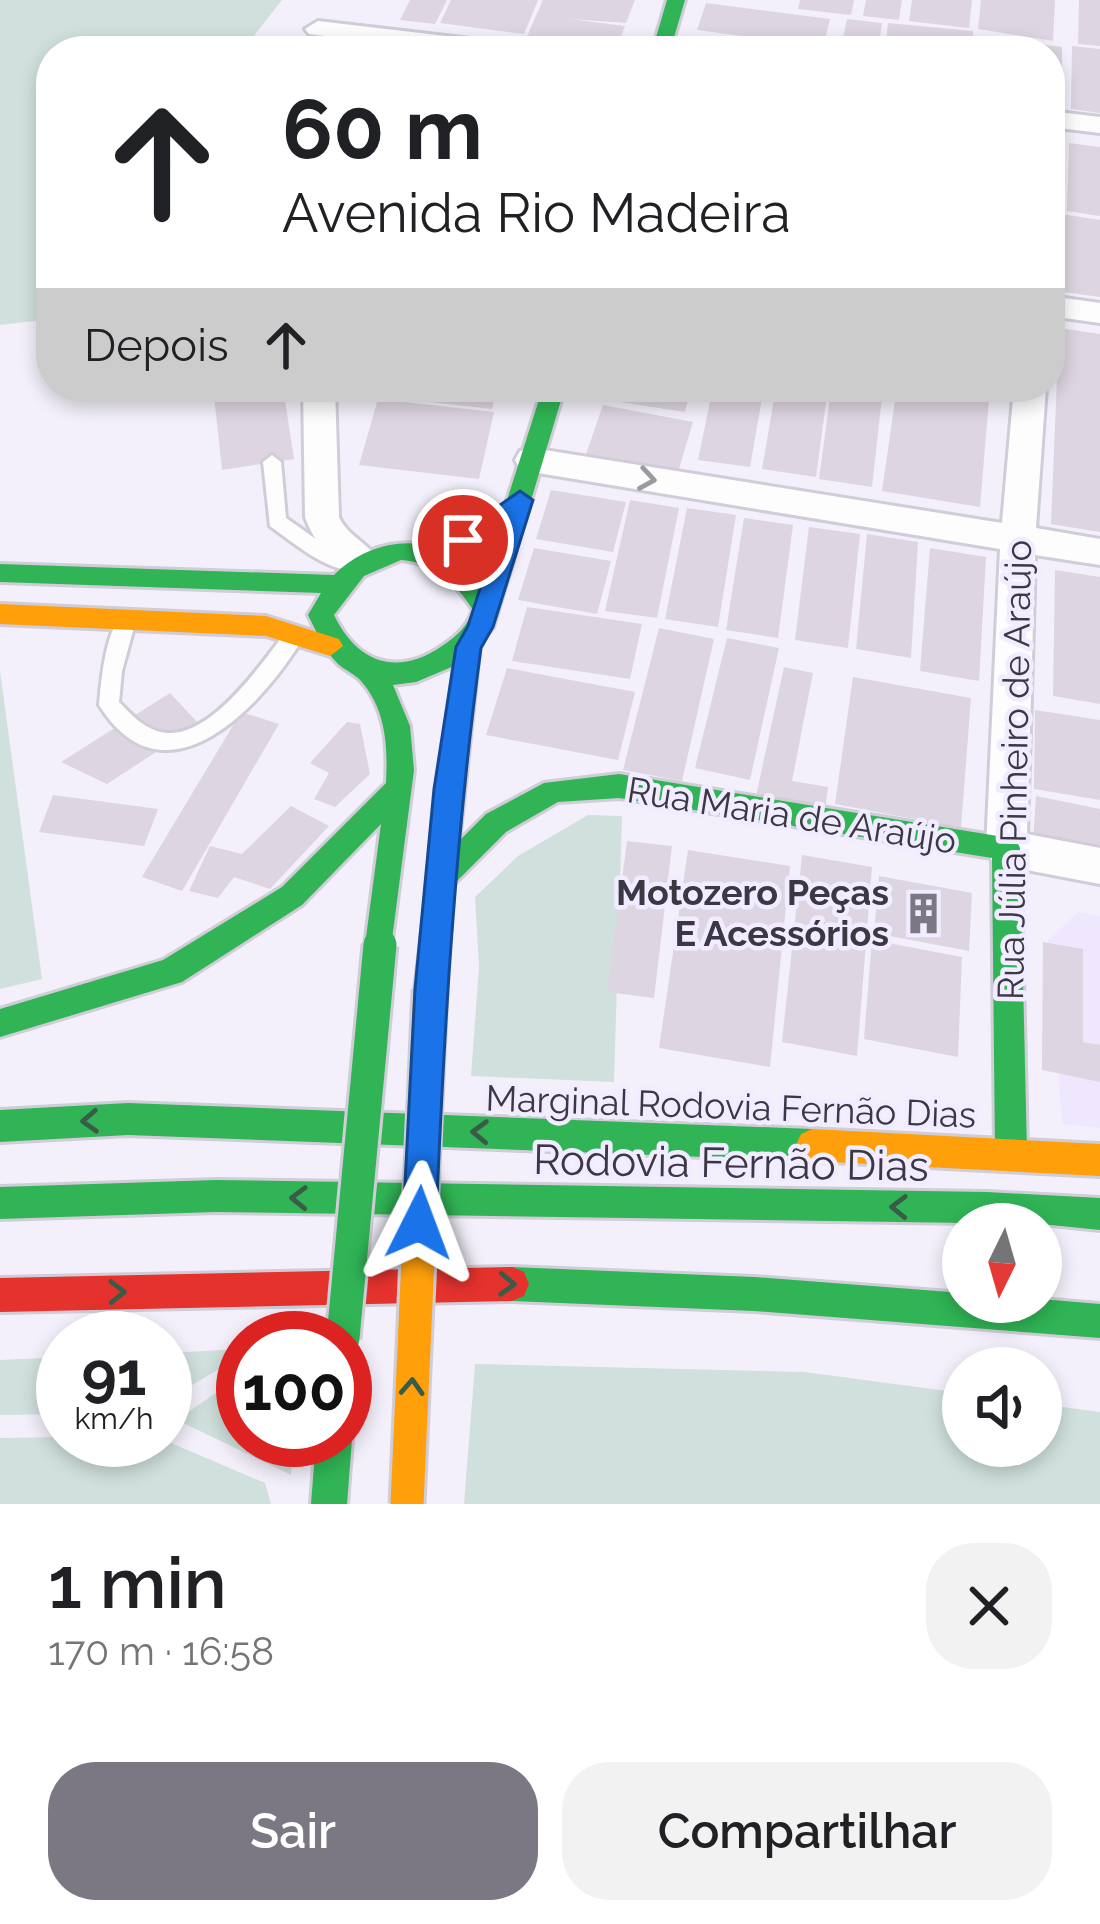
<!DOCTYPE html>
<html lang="pt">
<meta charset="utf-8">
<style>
body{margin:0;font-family:Raleway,sans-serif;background:#f2f2f2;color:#202124;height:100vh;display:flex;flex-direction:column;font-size:45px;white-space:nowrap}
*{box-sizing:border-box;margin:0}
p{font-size:39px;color:#757577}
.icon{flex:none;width:66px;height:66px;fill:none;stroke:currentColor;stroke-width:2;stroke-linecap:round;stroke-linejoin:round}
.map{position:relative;height:1504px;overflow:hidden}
.sheet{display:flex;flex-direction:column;background:#fff;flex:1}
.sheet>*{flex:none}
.banner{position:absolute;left:36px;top:36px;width:1029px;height:366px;border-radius:48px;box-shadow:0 6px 18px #0003;background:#fff;color:#202124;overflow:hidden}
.needle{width:78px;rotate:185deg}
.tools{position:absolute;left:942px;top:1203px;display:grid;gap:24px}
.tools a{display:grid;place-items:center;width:120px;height:120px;border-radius:50%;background:#fff;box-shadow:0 6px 18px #0003;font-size:60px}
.speed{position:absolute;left:36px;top:1311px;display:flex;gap:24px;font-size:60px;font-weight:700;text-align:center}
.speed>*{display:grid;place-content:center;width:156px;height:156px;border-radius:50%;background:#fff;box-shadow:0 6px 18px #0003;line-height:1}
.speed small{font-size:30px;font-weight:400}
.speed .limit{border:18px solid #d22;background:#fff;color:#111}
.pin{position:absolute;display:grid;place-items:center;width:102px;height:102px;color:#fff;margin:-51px;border:6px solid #fff;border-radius:50%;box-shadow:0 3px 12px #0007}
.me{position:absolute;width:132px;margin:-66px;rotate:3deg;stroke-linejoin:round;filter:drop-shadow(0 0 9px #0008)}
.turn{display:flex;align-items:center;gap:42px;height:252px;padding:0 48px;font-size:54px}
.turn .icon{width:156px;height:156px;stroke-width:2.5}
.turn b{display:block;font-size:84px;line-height:102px}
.then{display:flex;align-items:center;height:114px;padding:0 48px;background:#0003;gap:24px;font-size:45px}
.round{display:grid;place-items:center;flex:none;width:126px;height:126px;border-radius:48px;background:#f2f2f2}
.headline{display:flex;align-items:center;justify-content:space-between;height:204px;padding:0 48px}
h1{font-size:72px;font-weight:600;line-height:90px}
.primary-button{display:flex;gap:24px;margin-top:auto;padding:24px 48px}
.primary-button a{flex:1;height:138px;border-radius:48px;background:#7b7883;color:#fff;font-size:48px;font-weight:600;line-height:138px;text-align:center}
.primary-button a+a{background:#f2f2f2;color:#202124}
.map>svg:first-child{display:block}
</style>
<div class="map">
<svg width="1100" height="1504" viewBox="0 0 1100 1504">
<rect width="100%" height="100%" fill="#f3f0fb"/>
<path fill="#eee7fd" d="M1078 912 1100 916V1128L1062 1124 1048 941Z"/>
<path fill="#d0e1dd" d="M0 0H282L242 51H51V319L0 325Z
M0 671 42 979 0 989Z
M588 815 622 816 614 1082 471 1076 479 967 475 897 518 856Z
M243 1349V1355L165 1401V1353Z
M63 1357V1414L0 1415V1360Z
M475 1364 804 1372 963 1393V1446H1041V1404L1100 1412V1504H464Z
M243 1381V1440H294L291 1475 177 1420 227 1385Z
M63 1437 164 1440 265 1483 271 1504H0V1438Z"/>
<path fill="#ddd5e1" d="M410 0H447L435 24 400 20Z
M451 0H538L524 34 440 23Z
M543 0H635L626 23 569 19 625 26 615 51 524 43Z
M800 0H854L851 15 798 9Z
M866 0H902L899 20 863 16Z
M912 0H972L969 28 909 21Z
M981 0H1055L1053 41 978 29Z
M1079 0H1100V46L1078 44Z
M706 3 830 19 823 47 697 30Z
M847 19 882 23 878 51H840Z
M888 23 973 31V51H885Z
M701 38 793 48V51H696Z
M992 39 1062 47V88L1050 97V51H991Z
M1072 46 1100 49V113L1071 109Z
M1069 143 1100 147V216L1067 211Z
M1061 214 1100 220V297L1057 291Z
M1059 328 1100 334V532L1051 524Z
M283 387 294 459 222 470 214 396Z
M380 387H498L492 409 377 396Z
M590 387H691L685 412 587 397Z
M713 387H764L750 467 698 460Z
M776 387 828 388 816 477 762 469Z
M897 387H990L980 507 882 491Z
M831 390 882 398 872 487 819 479Z
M378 399 494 412 479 479 359 465Z
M603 405 693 422 678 472 586 454Z
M551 490 626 502 613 552 536 539Z
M630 500 679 508 657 618 605 611Z
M687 508 736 515 718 627 665 619Z
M744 518 793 525 778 638 726 630Z
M809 527 860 534 848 648 795 640Z
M867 534 918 542 911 658 856 649Z
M534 548 611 561 597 614 518 600Z
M930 548 986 557 979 681 920 671Z
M1055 570 1100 577V704L1053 696Z
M527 607 642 624 630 679 512 661Z
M659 628 714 639 682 781 623 770Z
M727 638 779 648 750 780 695 768Z
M784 667 813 673 792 781 828 787 825 811 756 796Z
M507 668 635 692 618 760 486 735Z
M853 677 971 698 961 828 835 804Z
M170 693 199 724 107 784 61 762Z
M1035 710 1100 720V800L1034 789Z
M241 712 279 724 182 891 142 877Z
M347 722 360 724 370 774 335 807 314 799 329 773 310 763Z
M53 795 158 809 144 846 39 832Z
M1036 796 1100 809V856L1033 843Z
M291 806 329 826 270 889 234 877 218 898 189 891 210 846 242 854Z
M627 841 672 846 654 998 607 992Z
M688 850 790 866 770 1067 659 1048Z
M802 855 872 867 857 1056 782 1042Z
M879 876 972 893 969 951 874 933Z
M872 940 962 957 958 1057 864 1039Z
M1043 942 1083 949V1042L1100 1045V1082L1042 1070Z"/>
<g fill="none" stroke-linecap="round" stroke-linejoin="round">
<defs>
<path id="lane" d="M272 455 281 462 286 518 320 542 359 560 362 565 359 570C329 574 294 543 270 526L263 462Z
M126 612 136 620 122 671 119 702C131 714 141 726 157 731 206 747 262 663 288 629H302L305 635C264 704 166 812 99 705 101 681 106 624 126 612Z"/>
<path id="street" d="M318 21 505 43 518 51H439L309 34 305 29Z
M1050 111 1100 117V133L1050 127Z
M1050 296 1100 303V323L1050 316Z
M303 387H335L339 517C347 536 369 543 379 561L374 571C342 581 314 544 305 517Z
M1014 387H1046L1036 528 1100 539V565L1035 555 1027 834 1100 848V884L1006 866 992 861 986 848 1000 549 532 472 520 469 515 460 520 451 532 448 1002 523Z"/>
<path id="fast" d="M667 0H685L670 51H652Z
M543 387H565L493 627 480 643 459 841 486 814 544 783 619 774 1016 839 1020 848 1027 1153 1022 1164 1011 1169 1000 1164 995 1153 992 858 619 798 558 802 506 832 454 884 445 990 441 1000 430 1004 419 1000 415 990 454 666 416 682 393 685 410 726 414 770 390 955 380 958 370 955 365 945 381 824 302 905 182 982 0 1037V1009L163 960 282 887 386 783C388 747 386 709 361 681 355 674 346 671 338 664 324 650 317 633 308 615L321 593 0 582V564L334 575C375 533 447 530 481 582ZM401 560C436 563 454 581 473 610 468 626 456 637 442 646 397 677 357 663 334 615L364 576Z
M128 1103 812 1129 823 1134 828 1145 823 1156 812 1161 128 1135 0 1142V1110Z
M216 1180 987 1192 1100 1198V1230L1041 1224 216 1212 0 1219V1187Z
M512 1267 754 1277 963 1293V1302L1041 1299 1100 1304V1338L754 1311 512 1301 500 1296 495 1284 500 1272Z
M345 1427 352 1440 347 1504H311L316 1440H345Z"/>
<path id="slow" d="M0 604 266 616 339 639 343 646 330 656 266 636 0 624Z
M812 1129 1100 1144V1176L812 1161 801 1156 796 1145 801 1134Z"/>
<path id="jam" d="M512 1267 524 1272 529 1284 524 1296 512 1301 0 1312V1278Z"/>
</defs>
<use href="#lane" stroke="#d0cdd8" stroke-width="6"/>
<use href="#street" stroke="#d0cdd8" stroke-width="6"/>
<use href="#fast" stroke="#d0cdd8" stroke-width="6"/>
<use href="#slow" stroke="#d0cdd8" stroke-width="6"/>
<use href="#jam" stroke="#d0cdd8" stroke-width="6"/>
<use href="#lane" fill="#fdfdfe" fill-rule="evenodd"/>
<use href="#street" fill="#fdfdfe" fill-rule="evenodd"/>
<use href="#fast" fill="#30b455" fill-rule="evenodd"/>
<use href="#slow" fill="#ff9f0a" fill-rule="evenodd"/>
<use href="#jam" fill="#e5322d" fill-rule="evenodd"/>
<defs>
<path id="fast-bridge" d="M343 1338 380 945"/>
<path id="slow-bridge" d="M407 1504 430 990"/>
</defs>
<use href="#fast-bridge" stroke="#d0cdd8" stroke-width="39" stroke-linecap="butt"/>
<use href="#slow-bridge" stroke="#d0cdd8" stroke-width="39" stroke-linecap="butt"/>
<use href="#fast-bridge" stroke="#30b455" stroke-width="33"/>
<use href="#slow-bridge" stroke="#ff9f0a" stroke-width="33"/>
</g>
<defs><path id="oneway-chevron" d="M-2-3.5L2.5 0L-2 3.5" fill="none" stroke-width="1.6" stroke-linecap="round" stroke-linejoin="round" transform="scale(3)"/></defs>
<use stroke="#9c9aa0" href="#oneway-chevron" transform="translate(647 479) rotate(9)"/>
<g stroke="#385c48">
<use href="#oneway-chevron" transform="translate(90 1121) rotate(177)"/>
<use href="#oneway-chevron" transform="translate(480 1132) rotate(-178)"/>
<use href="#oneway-chevron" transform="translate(299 1198) rotate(-179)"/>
<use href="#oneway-chevron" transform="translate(899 1207) rotate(-179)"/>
<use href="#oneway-chevron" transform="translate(507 1284) rotate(2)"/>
<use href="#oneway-chevron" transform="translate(117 1292) rotate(-1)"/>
<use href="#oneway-chevron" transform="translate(412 1387) rotate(-87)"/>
</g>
<path fill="#1a73e8" stroke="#114b97" stroke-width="3" d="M520 491 533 500 493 627 481 648C455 840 444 1030 436 1223L431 1235 419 1240 408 1235 403 1223 415 989 434 789 456 647 468 626 498 533 463 550 450 540Z"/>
<defs>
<symbol id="building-bare" viewBox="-9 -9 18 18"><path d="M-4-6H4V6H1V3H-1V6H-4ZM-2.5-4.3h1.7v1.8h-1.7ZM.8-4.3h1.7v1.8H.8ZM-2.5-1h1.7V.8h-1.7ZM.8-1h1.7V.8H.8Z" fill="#7b7883" stroke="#f1ecff" stroke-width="2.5" paint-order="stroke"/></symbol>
</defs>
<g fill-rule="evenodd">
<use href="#building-bare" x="894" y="884" width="59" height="59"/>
</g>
<g text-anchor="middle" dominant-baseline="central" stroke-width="9" stroke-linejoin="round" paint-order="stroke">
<g font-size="36" fill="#3b3743" stroke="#f1ecff">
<text transform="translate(1014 770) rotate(-89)">Rua Júlia Pinheiro de Araújo</text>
<text transform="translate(792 815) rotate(9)">Rua Maria de Araújo</text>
<text transform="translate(731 1106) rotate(2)">Marginal Rodovia Fernão Dias</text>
</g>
<g font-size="36" font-weight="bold" fill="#3b3743" stroke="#f1ecff" text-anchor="end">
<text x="889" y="892">Motozero Peças<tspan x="889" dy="41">E Acessórios</tspan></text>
</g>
<g font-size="42" fill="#3b3743" stroke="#f1ecff">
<text transform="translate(731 1163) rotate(1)">Rodovia Fernão Dias</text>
</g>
</g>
</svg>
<div class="tools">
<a><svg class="needle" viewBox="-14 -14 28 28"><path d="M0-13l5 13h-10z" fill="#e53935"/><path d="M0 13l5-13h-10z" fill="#757577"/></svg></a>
<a><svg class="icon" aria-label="sound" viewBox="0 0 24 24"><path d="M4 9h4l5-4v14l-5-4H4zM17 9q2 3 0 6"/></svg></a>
</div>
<div class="speed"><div>91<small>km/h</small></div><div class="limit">100</div></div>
<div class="pin" style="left:463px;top:540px;background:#d93025"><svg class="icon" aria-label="arrive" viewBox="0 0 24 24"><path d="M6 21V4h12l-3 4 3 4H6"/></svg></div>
<svg class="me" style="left:419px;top:1223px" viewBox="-20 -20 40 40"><path d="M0-17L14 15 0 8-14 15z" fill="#1a73e8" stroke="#fff" stroke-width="4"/></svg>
<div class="banner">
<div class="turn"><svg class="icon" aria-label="ahead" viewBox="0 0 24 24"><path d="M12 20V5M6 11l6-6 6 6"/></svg><div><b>60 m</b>Avenida Rio Madeira</div></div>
<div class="then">Depois<svg class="icon" aria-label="ahead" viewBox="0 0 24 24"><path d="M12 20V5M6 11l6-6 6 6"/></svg></div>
</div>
</div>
<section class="sheet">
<div class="headline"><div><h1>1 min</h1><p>170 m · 16:58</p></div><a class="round"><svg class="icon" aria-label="close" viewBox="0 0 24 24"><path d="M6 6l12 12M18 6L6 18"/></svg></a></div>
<div class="primary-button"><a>Sair</a><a>Compartilhar</a></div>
</section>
